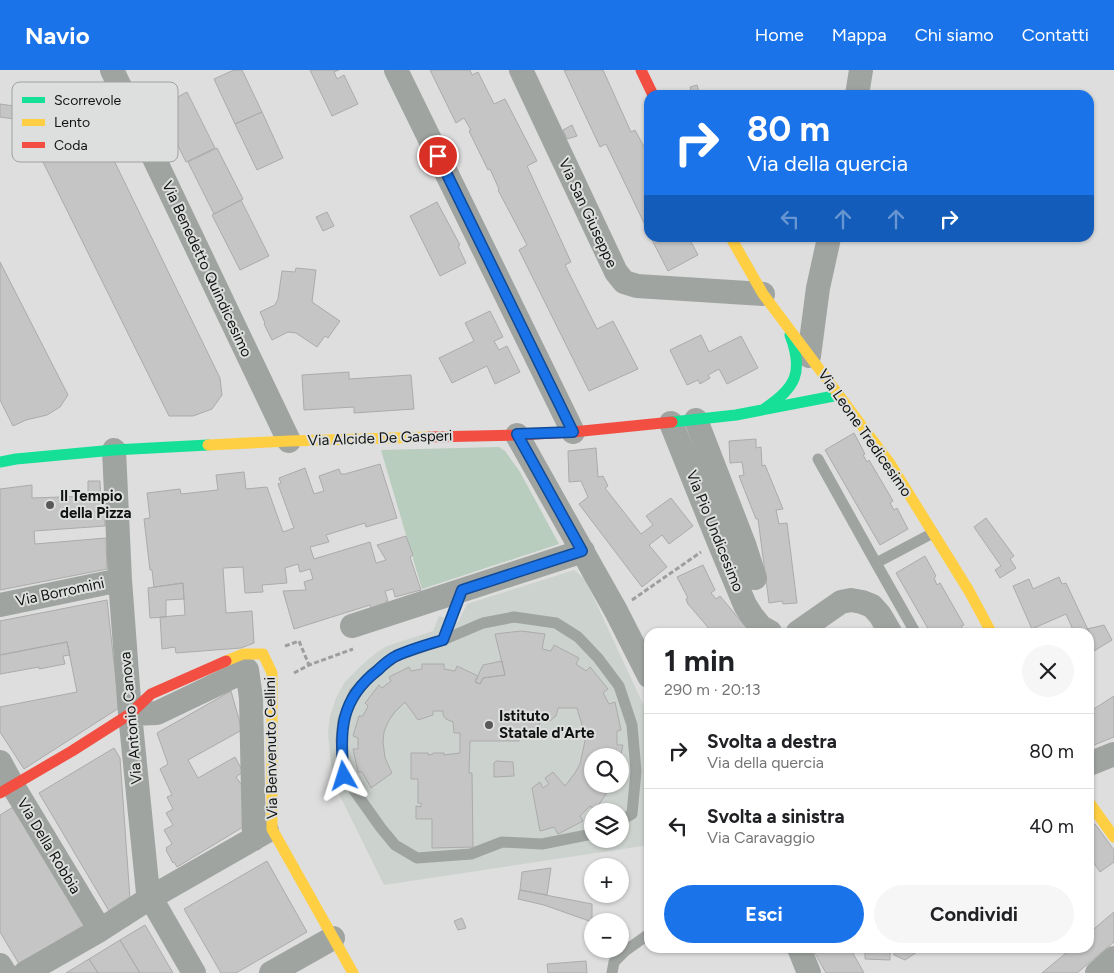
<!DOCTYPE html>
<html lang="it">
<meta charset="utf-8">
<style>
body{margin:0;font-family:Figtree,sans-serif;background:#f6f6f6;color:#202124;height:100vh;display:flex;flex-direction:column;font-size:19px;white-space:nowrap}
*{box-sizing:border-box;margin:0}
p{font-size:16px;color:#757577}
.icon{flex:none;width:28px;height:28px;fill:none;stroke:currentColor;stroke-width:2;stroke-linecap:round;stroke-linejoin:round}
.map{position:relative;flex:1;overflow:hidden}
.panel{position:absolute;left:644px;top:558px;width:450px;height:325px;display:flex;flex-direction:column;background:#fff;border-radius:15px;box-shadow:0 1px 4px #0004}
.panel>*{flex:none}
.banner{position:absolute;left:644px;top:20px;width:450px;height:152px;border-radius:15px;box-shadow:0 1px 4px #0004;background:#1a73e8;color:#fff;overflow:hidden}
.buttons{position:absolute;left:584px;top:678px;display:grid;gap:10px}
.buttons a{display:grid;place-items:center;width:45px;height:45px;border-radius:50%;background:#fff;box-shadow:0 1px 4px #0004;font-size:25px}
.pin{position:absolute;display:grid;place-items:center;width:42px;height:42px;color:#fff;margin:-21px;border:2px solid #fff;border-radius:50%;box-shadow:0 1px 5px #0007}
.me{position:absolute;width:55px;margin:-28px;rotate:354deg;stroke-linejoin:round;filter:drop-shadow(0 0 4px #0008)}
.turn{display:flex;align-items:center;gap:18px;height:105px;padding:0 20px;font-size:22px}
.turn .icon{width:65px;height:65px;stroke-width:2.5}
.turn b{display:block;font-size:35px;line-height:42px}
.lanes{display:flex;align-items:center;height:48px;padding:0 20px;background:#0003;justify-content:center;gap:25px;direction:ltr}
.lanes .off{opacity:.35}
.round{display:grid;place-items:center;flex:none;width:52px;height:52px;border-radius:26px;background:#f6f6f6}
.summary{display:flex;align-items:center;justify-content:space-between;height:85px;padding:0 20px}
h1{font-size:30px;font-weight:700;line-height:38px}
.action{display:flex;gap:10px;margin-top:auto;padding:10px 20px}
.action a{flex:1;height:58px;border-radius:30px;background:#1a73e8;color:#fff;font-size:20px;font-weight:700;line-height:58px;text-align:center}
.action a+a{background:#f6f6f6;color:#202124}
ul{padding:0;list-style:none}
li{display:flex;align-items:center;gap:15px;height:75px;padding:0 20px;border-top:1px solid #e0e0e0}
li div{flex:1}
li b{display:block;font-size:19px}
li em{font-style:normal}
header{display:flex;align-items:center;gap:30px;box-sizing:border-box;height:70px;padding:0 25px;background:#1a73e8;color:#fff}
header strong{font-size:24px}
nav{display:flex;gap:28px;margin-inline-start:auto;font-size:18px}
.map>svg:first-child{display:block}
</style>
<header>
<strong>Navio</strong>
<nav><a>Home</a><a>Mappa</a><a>Chi siamo</a><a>Contatti</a></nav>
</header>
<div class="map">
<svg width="1114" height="903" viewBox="0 0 1114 903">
<rect width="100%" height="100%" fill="#dddedd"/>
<path fill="#ccd2cd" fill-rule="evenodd" d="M574 500 585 509 649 647V775L384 815 333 712 328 663 330 646 336 628 344 613 363 594 376 583 387 576 433 561 439 546 458 552 467 534ZM592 686H620V714H592ZM592 741H620V769H592Z"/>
<path fill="#b8cdbd" d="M499 377 505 381 520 402 559 474 422 519 381 380Z"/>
<path fill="#c4c5c4" stroke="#ababab" d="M234 0H242L262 42 235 54 214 9Z
M310 0H339L334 2 337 9 344 5 358 34 332 46Z
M430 0H470L472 5 478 2 494 34 505 29 537 91 527 96 571 192 565 195 597 259 613 251 638 299 589 321 519 180 527 175 498 120 499 119 490 99 488 100 469 61 471 60 464 48 456 53Z
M564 0H603L631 62 635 60 649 86V157L648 156 646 157 606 74 600 77Z
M697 15 700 25H692L690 17Z
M187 22 215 78 186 92 159 37Z
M0 34 36 39 35 52 0 47Z
M262 42 283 88 257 100 235 54Z
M572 55 577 66 567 69 563 60Z
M95 68 104 70 220 308 222 325 212 339 193 346H169L43 92 55 87 64 78 75 71 83 69Z
M217 78 243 129 214 144 188 92Z
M241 130 269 186 240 200 212 145Z
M437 132 460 175 458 176 466 193 440 206 410 146Z
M327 142 334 156 323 161 316 147Z
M651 168H689L698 185 668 201Z
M0 192 68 325 60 337 47 345 26 350 13 356 0 330Z
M296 198 316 200 312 232 340 251 328 268 325 266 317 277 296 263 288 262 272 270 264 254 265 253 260 242 275 235 278 229 282 201 295 202Z
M490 241 503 267 494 271 499 280 507 276 520 302 495 314 487 296 452 313 439 288 474 271 465 253Z
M701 265 709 282 741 266 758 298 727 314 719 299 708 305 710 308 700 314 698 310 687 315 670 280Z
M349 302V309L411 305 414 339 354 343V337L304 340 302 305Z
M854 363 865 384 863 385 867 392 869 390 893 431 890 433 894 440 897 438 908 459 880 475 825 380Z
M756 369V378L761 377 762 396 765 395 783 439 776 440 779 454 787 453 797 533 783 534 782 531 769 533 758 449H756L739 406 744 405 742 392 730 393 729 371Z
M596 378 598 407 603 406 608 416 605 418 641 464 653 455 646 446 671 428 693 456 669 474 662 465 649 475 667 497 642 517 579 434 588 427 581 411 569 412 568 381Z
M380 394 397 448 366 457 365 453 326 465 329 472 310 477 314 489 370 472 376 493 386 490 377 475 406 466 413 485 410 487 421 520 395 527 393 519 385 521 388 531H386L387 534 371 539 370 535 294 559 283 521 306 520 304 512 313 509 310 499 300 502 298 494 285 498 287 513 262 515 263 522 245 523 243 497 223 498 226 543 252 541 254 573 241 578 176 583 175 577 162 579 160 547 185 545 183 513 154 517 152 500H150L144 449 150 448 147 423 180 419 181 424 218 420 216 405 244 402 246 419 267 417 283 462 294 458 278 414 281 413 279 408 305 398 314 424 324 421 319 406 339 399 341 404H345Z
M88 411H100L101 436 104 435 105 456 34 461 35 474 106 468 107 499 0 520V419L32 415V428L88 426Z
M986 448 1014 486 1010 489 1016 498 1000 508 995 500 1001 496 974 457Z
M925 486 936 506 934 508 937 515 940 513 964 555 961 556 965 562H930L896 503Z
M703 495 715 520 711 523 716 529 720 526 750 562H712L688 534 686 529 688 528 677 507Z
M1059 507 1062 514 1066 513 1090 564 1089 565V562H1074L1066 544 1032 559 1013 516 1029 509 1033 519Z
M183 513 184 529 166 530V547L150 548 148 518Z
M107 530 119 638 24 699 0 662V637L77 622 67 572 0 585V551Z
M1104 555 1112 570 1089 584 1090 564 1087 559Z
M521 561 545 564 542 579 551 581 554 575 579 588 576 594 586 601 590 597 608 619 603 623 609 634 615 632 621 660 617 661V675H623L620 688V686H592V714H607L611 717 595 740 590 736 580 746 583 751 558 764 554 757 540 761 532 718 540 712 543 718 549 714 545 708 553 702 565 716 575 703 580 694 585 671 584 662 577 638H558L556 646 550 651H544L541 649 535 667 519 666V671H470L469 703H472L473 777 432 778V749H416V736L421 737V733H418V709H411V683H428V685L433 684V683H444V685L460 683V663H454L453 652 446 649 443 645V641H433V645L418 650 405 632 394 643 388 652 384 662 383 672 385 688 392 703 371 718 362 702H358L353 679H358V668L353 666 359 646H363L368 636 365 633 379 615 382 618 391 611 389 607 409 597 411 601 422 599V594H444V599L455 601 457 596 478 606 475 612 480 614 483 608 505 605 495 564Z
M67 572 70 585 63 586 65 594 39 599V597L0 604V585Z
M502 591 505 605 483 608 480 614 475 612 483 595Z
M231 621 242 660 188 690 198 708 235 687 243 702 236 707 244 718 248 754 177 797 174 792 173 793 166 780 167 779 166 778 172 774 164 760 173 755 166 743 173 739 167 727 172 725 160 699 168 694 157 663Z
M1114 626V667L1094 675 1089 676V642Z
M114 678 120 688 130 829 109 841 39 723Z
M496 691 513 692 514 706 494 707V693Z
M18 734 88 853 19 894 0 862V745Z
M1095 754 1114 780V792L1100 802 1089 786V782L1092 779 1089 774V756Z
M267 791 307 862 236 903H221L184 839Z
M551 798 547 825 520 820 522 802Z
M520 820 592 834V852L544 835 518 829Z
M1114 842V872L1077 903H1042L1072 878H1089V863Z
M462 848 466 858 458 860 454 851Z
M145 855 173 903H140L120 870Z
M120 870 140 903H98L89 889Z
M812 878H850L864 903H826Z
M865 878H890V890L865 889Z
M894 878H908L917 882 905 890 894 885Z
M89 889 98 903H66Z
M586 891 587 903H548L547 894Z"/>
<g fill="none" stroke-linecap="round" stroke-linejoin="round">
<path stroke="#9c9f9c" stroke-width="3" stroke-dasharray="5 2.5" stroke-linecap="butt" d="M632 530 701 482
M285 576 299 571 309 595
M294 603 309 595 353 579"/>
<path stroke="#a0a4a1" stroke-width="11" d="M818 389 876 493 933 463
M876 493 915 562
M443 570 461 522
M592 764 542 774 502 772 471 784 417 788 395 775 381 758 344 706 341 670 343 650 354 623 371 605 396 586 443 570 483 553 514 547 556 553 578 567 598 588 619 616 632 655 636 701 632 744 620 751
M612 903 614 892 625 881 649 864"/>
<path stroke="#a0a4a1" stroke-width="24" d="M112 0 289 371
M396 0 573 362
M521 0 616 202 624 212 637 216 763 224
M857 25 861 0
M809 286 818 218 829 168
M696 350 744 474 755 508
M671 353 718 470 745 535 752 546 761 557 770 562
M517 365 616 541 649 606
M114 380 120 510 130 644 148 823 194 903
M0 535 120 510
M352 556 583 481
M798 562 841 532 851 530 862 532 872 536 880 545 890 562
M130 644 157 643 247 600 251 628 254 769
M0 692 13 716 100 860
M1089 694 1114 684
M799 878 809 903
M0 895 5 903
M25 903 100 860 150 828 267 761
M271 903 333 868
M1097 903 1114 888"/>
<path stroke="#16e098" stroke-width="11" d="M764 339C796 318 804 302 790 265
M672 352 736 345 839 325
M0 392 16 389 114 380 208 375"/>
<path stroke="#ffcf43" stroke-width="11" d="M731 168 763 224 889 392 969 521 991 562
M208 375 289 371 429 367
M226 591 243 584H263L272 603V759L353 903
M1089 732 1114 767"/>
<path stroke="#f24e42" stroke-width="11" d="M641 0 653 25
M429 367 517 365 573 362 672 352
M0 723 72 681 130 644 151 624 226 591"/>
</g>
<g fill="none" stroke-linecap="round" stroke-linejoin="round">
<defs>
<path id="route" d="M344 706C339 662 340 629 378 600 383 595 390 589 396 586 409 580 429 574 443 570L462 520 582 481 517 364 573 362 438 86"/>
</defs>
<use href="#route" stroke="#114b97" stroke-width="12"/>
<use href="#route" stroke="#1a73e8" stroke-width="9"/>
</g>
<g fill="#585958" stroke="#dcdfdd" stroke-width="2">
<circle cx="50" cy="435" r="5"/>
<circle cx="489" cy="655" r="5"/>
</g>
<g text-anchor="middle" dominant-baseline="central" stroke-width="4" stroke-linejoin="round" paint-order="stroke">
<g font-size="15" fill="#101110" stroke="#dcdfdd">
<text transform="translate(588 143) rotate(65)">Via San Giuseppe</text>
<text transform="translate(207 199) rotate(65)">Via Benedetto Quindicesimo</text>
<text transform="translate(865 363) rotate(55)">Via Leone Tredicesimo</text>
<text transform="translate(380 368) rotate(-2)">Via Alcide De Gasperi</text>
<text transform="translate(715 461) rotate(68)">Via Pio Undicesimo</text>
<text transform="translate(60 522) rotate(-12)">Via Borromini</text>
<text transform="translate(131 648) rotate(-95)">Via Antonio Canova</text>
<text transform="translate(271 678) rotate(-91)">Via Benvenuto Cellini</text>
<text transform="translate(49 776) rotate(59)">Via Della Robbia</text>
</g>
<g font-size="15" font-weight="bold" fill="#101110" stroke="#dcdfdd" text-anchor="start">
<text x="60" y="426">Il Tempio<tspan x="60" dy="17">della Pizza</tspan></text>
<text x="499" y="646">Istituto<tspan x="499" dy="17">Statale d'Arte</tspan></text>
</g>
</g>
<rect x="12" y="12" width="166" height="80" rx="8" fill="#dcdfdd" stroke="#9fa1a0" stroke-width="1"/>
<rect x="22" y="27" width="23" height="6" fill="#16e098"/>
<rect x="22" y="49" width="23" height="7" fill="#ffcf43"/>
<rect x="22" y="72" width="23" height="6" fill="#f24e42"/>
<g font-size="14" fill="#101110">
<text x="54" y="35">Scorrevole</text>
<text x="54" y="57">Lento</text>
<text x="54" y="80">Coda</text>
</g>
</svg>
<div class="buttons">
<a><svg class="icon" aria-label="search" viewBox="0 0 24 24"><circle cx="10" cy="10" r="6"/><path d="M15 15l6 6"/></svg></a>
<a><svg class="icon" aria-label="layers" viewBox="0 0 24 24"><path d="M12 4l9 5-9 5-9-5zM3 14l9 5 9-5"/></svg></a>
<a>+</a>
<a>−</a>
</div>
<div class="pin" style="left:438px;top:86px;background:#d93025"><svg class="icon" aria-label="arrive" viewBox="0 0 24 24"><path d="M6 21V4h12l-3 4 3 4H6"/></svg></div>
<svg class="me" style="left:344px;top:706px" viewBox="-20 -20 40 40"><path d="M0-17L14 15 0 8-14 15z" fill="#1a73e8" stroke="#fff" stroke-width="4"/></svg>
<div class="banner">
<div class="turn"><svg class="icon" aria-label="right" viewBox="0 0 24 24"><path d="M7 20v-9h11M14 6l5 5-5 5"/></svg><div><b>80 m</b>Via della quercia</div></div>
<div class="lanes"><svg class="icon off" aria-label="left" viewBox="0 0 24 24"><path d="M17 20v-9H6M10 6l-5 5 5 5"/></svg><svg class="icon off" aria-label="ahead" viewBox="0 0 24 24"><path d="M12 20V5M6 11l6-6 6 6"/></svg><svg class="icon off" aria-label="ahead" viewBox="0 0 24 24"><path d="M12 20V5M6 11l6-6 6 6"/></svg><svg class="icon" aria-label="right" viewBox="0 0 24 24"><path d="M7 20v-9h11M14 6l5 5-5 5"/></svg></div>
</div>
<section class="panel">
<div class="summary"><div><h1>1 min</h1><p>290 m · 20:13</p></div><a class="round"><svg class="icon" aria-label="close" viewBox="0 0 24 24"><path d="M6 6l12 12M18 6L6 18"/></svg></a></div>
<ul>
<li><svg class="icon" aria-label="right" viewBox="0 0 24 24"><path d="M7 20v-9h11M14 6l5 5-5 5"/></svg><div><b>Svolta a destra</b><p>Via della quercia</p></div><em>80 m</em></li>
<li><svg class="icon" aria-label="left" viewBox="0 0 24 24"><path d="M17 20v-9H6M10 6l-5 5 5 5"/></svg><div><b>Svolta a sinistra</b><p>Via Caravaggio</p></div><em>40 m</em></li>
</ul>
<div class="action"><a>Esci</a><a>Condividi</a></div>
</section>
</div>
